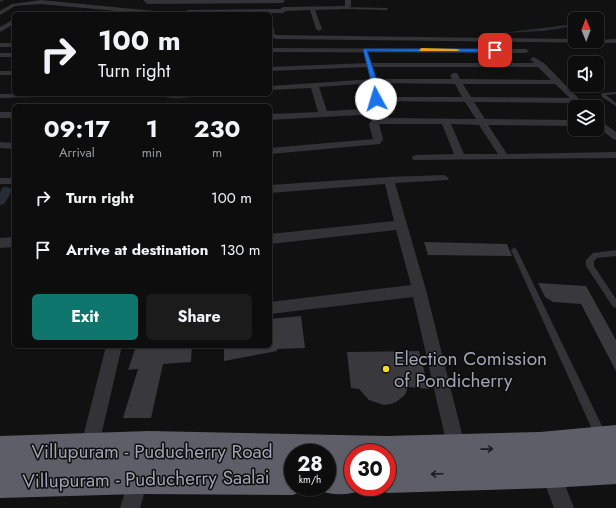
<!DOCTYPE html>
<style>
body{margin:0;font-family:Jost,sans-serif;background:#1b1b1c;color:#f1f3f6;height:100vh;display:flex;flex-direction:column;font-size:15px;white-space:nowrap}
*{box-sizing:border-box;margin:0}
p{font-size:13px;color:#9a9c9e}
.icon{flex:none;width:22px;height:22px;fill:none;stroke:currentColor;stroke-width:2;stroke-linecap:round;stroke-linejoin:round}
.map{position:relative;flex:1;overflow:hidden}
.details{position:absolute;left:12px;top:104px;width:260px;height:244px;display:flex;flex-direction:column;background:#0d0d0e;border-radius:6px;box-shadow:0 1px 3px #0004,0 0 0 1px #2d2d2e}
.details>*{flex:none}
.hud{position:absolute;left:12px;top:12px;width:260px;height:84px;border-radius:6px;box-shadow:0 1px 3px #0004,0 0 0 1px #2d2d2e;background:#0d0d0e;color:#f1f3f6;overflow:hidden}
.needle{width:26px;rotate:359deg}
.tools{position:absolute;left:568px;top:12px;display:grid;gap:8px}
.tools a{display:grid;place-items:center;width:36px;height:36px;border-radius:6px;background:#0d0d0e;box-shadow:0 1px 3px #0004,0 0 0 1px #2d2d2e;font-size:20px}
.speed{position:absolute;left:284px;top:444px;display:flex;gap:8px;font-size:20px;font-weight:700;text-align:center}
.speed>*{display:grid;place-content:center;width:52px;height:52px;border-radius:50%;background:#0d0d0e;box-shadow:0 1px 3px #0004,0 0 0 1px #2d2d2e;line-height:1}
.speed small{font-size:10px;font-weight:400}
.speed .limit{border:6px solid #d22;background:#fff;color:#111}
.pin{position:absolute;display:grid;place-items:center;width:34px;height:34px;color:#fff;margin:-17px;border-radius:8px;box-shadow:0 2px 6px #0006}
.me{position:absolute;width:44px;margin:-22px;rotate:354deg;stroke-linejoin:round;filter:drop-shadow(0 0 3px #0008)}
.turn{display:flex;align-items:center;gap:14px;height:84px;padding:0 20px;font-size:18px}
.turn .icon{width:52px;height:52px;stroke-width:2.5}
.turn b{display:block;font-size:28px;line-height:34px}
.eta{display:flex;justify-content:space-evenly;align-items:center;height:68px;text-align:center}
.eta b{font-size:24px;font-weight:700;line-height:28px}
.primary-button{display:flex;gap:8px;margin-top:auto;padding:8px 20px}
.primary-button a{flex:1;height:46px;border-radius:6px;background:#0f766e;color:#fff;font-size:16px;font-weight:700;line-height:46px;text-align:center}
.primary-button a+a{background:#1b1b1c;color:#f1f3f6}
ul{padding:0;list-style:none}
li{display:flex;align-items:center;gap:12px;height:52px;padding:0 20px}
li div{flex:1}
li b{display:block;font-size:15px}
li em{font-style:normal}
.map>svg:first-child{display:block}
</style>
<div class="map">
<svg width="616" height="508" viewBox="0 0 616 508">
<rect width="100%" height="100%" fill="#111112"/>
<path fill="#272c36" d="M575 24V26L543 31 501 33Z"/>
<g fill="none" stroke-linecap="round" stroke-linejoin="round">
<path fill="#272c36" fill-rule="evenodd" d="M6 187 10 188 12 191 4 204 0 205V192L2 188Z"/>
</g>
<path fill="#38383d" d="M424 242 507 244 512 256 428 255Z
M538 283 586 286 616 340V371L581 304 553 302 545 297Z
M301 316 305 348 277 349V351L224 361V346H270V319Z
M136 346H192L191 362 163 364 151 418H123L138 369 128 370Z
M419 351 429 389 408 387 405 395 396 402 391 404 384 405 369 400 359 389 351 388 347 352Z"/>
<g fill="none" stroke-linecap="round" stroke-linejoin="round">
<path fill="#323237" fill-rule="evenodd" d="M345 7 387 8 388 9 387 10 346 9Z
M616 92V94L606 95 616 103V106L602 97 601 94 603 93Z
M514 247 517 250 604 430 605 434 604 438 600 439 596 438 511 250Z
M616 250V256L597 258 594 261V266L616 299V308L613 307 586 266V260L593 253Z"/>
<path fill="#323237" fill-rule="evenodd" d="M0 0H4L1 2Z
M41 0 165 12 168 14H148L41 4 15 6 0 15V11L12 4Z
M143 0H284L285 1 282 3 147 4Z
M345 0H351V6L348 9 315 10 322 29 319 31 316 29 310 10 286 11 283 13 188 14 185 12 188 10 280 9 283 7 345 6Z
M14 19V24L0 32V27Z
M270 25 274 28V34L277 35 575 39V41L616 39V43L276 39 270 37Z
M0 43H11L14 45 11 47H0Z
M270 48 526 49 529 51 526 53 270 52Z
M0 53H14V57H0Z
M534 57 544 63 584 104 580 107 575 103 474 102 485 119 575 120V126L488 125 507 154 616 152V158L413 160 412 158 413 156 417 155 454 154 442 124H379L383 139 380 144 270 154V148L373 139 369 124 372 120 380 118 378 114 270 120V114L318 112 311 88 270 90V86L374 79H452L450 75 454 73H457L460 79 551 80 538 67H368L270 71V67L368 63H534L530 59ZM374 83 455 84 462 97H375L371 99 375 101 465 102 476 119 389 118 384 109 381 108 327 111 319 87ZM463 84H555L570 98 471 97ZM451 124 479 125 498 154H464Z
M0 71H14V75H0Z
M0 94H83L79 96 0 98Z
M166 94H199C194 98 169 100 164 96Z
M0 112H14V118H0Z
M597 119 616 132V140L613 139 597 126Z
M0 142 14 143V149L0 148Z
M444 175 449 178 448 180 395 183 426 290 466 450 464 457 457 459 450 457 448 450 413 297 270 314V302L411 285 396 230 270 244V234L394 221 385 184 270 193V185L389 177Z
M0 178H14V184H0Z
M14 237V247L0 248V238Z
M106 346H122L98 449 96 456 89 458 82 456 80 449Z
M550 461 557 464 574 508H554L540 471 543 464Z
M139 467 146 470 149 477 140 508H120L132 470Z"/>
<path fill="#5e5e68" fill-rule="evenodd" d="M616 425V484L550 488 387 493 375 487H387V453H353V487H366L365 489C348 496 332 496 315 489L314 487H327V453H293V487H306L305 490 293 495 139 494 0 498V436L149 431 386 436 540 432Z"/>
</g>
<defs><path id="oneway-shaft" d="M-6 0H5M1.5-3L5.5 0L1.5 3" fill="none" stroke-width="1.6" stroke-linecap="round" stroke-linejoin="round"/></defs>
<g stroke="#1c1c1f">
<use href="#oneway-shaft" transform="translate(487 449) rotate(-1)"/>
<use href="#oneway-shaft" transform="translate(437 474) rotate(178)"/>
</g>
<path fill="#1a73e8" stroke="#114b97" d="M363 49H495L498 50 495 52 367 51 377 81 378 99 376 101 373 99 371 81Z"/>
<path fill="#f59e0b" d="M421 48 457 49 460 50 457 51H419Z"/>
<circle fill="#f4dc27" stroke="#0c0c0d" stroke-width="1.5" cx="386" cy="369" r="4"/>
<g text-anchor="middle" dominant-baseline="central" stroke-width="3" stroke-linejoin="round" paint-order="stroke">
<g font-size="19" fill="#a2a3b3" stroke="#0c0c0d" text-anchor="start">
<text x="394" y="358">Election Comission<tspan x="394" dy="22">of Pondicherry</tspan></text>
</g>
<g font-size="19" fill="#a2a3b3" stroke="#0c0c0d">
<text x="152" y="451">Villupuram - Puducherry Road</text>
<text transform="translate(146 479) rotate(-1)">Villupuram - Puducherry Saalai</text>
</g>
</g>
</svg>
<div class="tools">
<a><svg class="needle" viewBox="-14 -14 28 28"><path d="M0-13l5 13h-10z" fill="#e53935"/><path d="M0 13l5-13h-10z" fill="#9a9c9e"/></svg></a>
<a><svg class="icon" aria-label="sound" viewBox="0 0 24 24"><path d="M4 9h4l5-4v14l-5-4H4zM17 9q2 3 0 6"/></svg></a>
<a><svg class="icon" aria-label="layers" viewBox="0 0 24 24"><path d="M12 4l9 5-9 5-9-5zM3 14l9 5 9-5"/></svg></a>
</div>
<div class="speed"><div>28<small>km/h</small></div><div class="limit">30</div></div>
<div class="pin" style="left:495px;top:50px;background:#d93025"><svg class="icon" aria-label="arrive" viewBox="0 0 24 24"><path d="M6 21V4h12l-3 4 3 4H6"/></svg></div>
<svg class="me" style="left:376px;top:99px" viewBox="-20 -20 40 40"><circle r="19" fill="#fff"/><path d="M0-13L10 11 0 6-10 11z" fill="#1a73e8"/></svg>
<div class="hud">
<div class="turn"><svg class="icon" aria-label="right" viewBox="0 0 24 24"><path d="M7 20v-9h11M14 6l5 5-5 5"/></svg><div><b>100 m</b>Turn right</div></div>
</div>
<section class="details">
<div class="eta">
<div><b>09:17</b><p>Arrival</p></div>
<div><b>1</b><p>min</p></div>
<div><b>230</b><p>m</p></div>
</div>
<ul>
<li><svg class="icon" aria-label="right" viewBox="0 0 24 24"><path d="M7 20v-9h11M14 6l5 5-5 5"/></svg><div><b>Turn right</b></div><em>100 m</em></li>
<li><svg class="icon" aria-label="arrive" viewBox="0 0 24 24"><path d="M6 21V4h12l-3 4 3 4H6"/></svg><div><b>Arrive at destination</b></div><em>130 m</em></li>
</ul>
<div class="primary-button"><a>Exit</a><a>Share</a></div>
</section>
</div>
